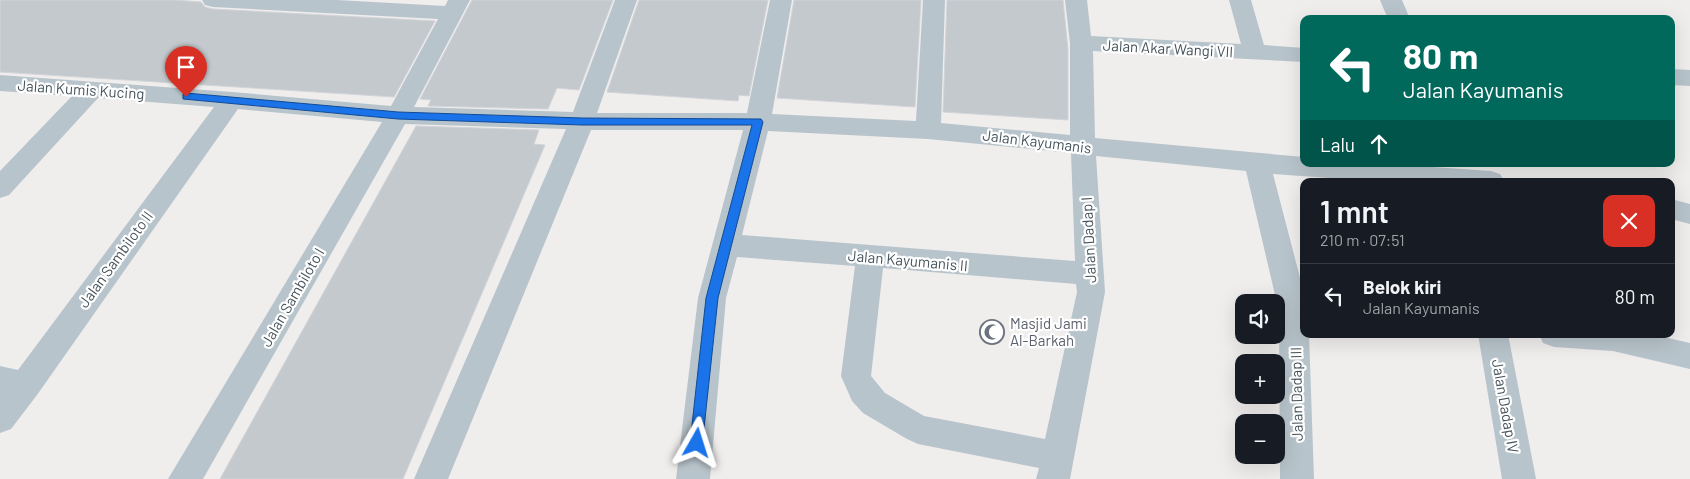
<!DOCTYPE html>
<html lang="id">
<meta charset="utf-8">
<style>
body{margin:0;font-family:Barlow,sans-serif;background:#20242c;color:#f1f3f6;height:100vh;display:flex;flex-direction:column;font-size:19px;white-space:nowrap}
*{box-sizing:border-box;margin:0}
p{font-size:16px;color:#9ea1a6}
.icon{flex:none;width:28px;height:28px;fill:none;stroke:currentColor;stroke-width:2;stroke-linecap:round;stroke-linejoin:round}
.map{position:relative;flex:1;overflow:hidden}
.details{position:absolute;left:1300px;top:178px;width:375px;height:160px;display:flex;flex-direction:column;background:#171b24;border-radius:10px;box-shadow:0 5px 20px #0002}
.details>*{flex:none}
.banner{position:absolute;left:1300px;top:15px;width:375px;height:152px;border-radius:10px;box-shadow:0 5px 20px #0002;background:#00695c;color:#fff;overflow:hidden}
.buttons{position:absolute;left:1235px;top:294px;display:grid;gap:10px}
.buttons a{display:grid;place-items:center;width:50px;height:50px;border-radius:10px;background:#171b24;box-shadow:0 5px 20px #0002;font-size:25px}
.pin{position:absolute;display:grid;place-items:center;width:42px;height:42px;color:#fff;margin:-51px -21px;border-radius:50% 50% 50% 0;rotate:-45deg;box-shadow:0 0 5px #0007}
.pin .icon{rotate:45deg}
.me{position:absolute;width:55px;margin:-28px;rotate:6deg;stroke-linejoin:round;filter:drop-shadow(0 0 4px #0008)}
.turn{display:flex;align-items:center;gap:18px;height:105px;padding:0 20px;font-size:22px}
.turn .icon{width:65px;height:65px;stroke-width:2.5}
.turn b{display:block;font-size:35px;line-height:42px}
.then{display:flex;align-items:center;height:48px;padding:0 20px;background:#0003;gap:10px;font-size:19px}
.round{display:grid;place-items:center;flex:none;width:52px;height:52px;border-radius:10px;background:#20242c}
.headline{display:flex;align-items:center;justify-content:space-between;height:85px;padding:0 20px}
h1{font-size:30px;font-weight:600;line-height:38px}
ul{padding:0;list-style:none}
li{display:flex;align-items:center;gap:15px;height:65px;padding:0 20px;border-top:1px solid #363941}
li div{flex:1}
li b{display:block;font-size:19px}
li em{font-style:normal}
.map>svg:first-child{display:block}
</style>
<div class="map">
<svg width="1690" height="479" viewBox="0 0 1690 479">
<rect width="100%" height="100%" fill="#f0eded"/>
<path fill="#c4c9cd" stroke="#d1d4d9" d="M0 0H175L201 2 205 7 213 9 435 21 394 97 0 72Z
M472 0H613L579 90 557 88 548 109 428 106 431 100 420 99Z
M639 0H768L749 96 739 95 738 101 607 92Z
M794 0H921L915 107 777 98Z
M947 0H1063L1068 49V120L943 112Z
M416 126 539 130 534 144 545 145 403 479H220Z"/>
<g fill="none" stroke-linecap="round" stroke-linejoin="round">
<path fill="#b8c4cb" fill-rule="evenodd" d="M202 0H337L445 6 448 0H470L414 107 573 112 615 0H637L597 113H747L770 0H792L772 114 916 121 923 0H945L941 123 1070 135V43L1065 0H1087L1091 36 1241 44 1229 0H1251L1264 45 1304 48V62L1093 51 1095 138 1304 157V164H1390L1491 171 1500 174 1504 181H1371L1273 174 1304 293V334H1309L1314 479H1280L1279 312 1246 171 1096 156 1105 292 1070 479H1036L1039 468 918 444 907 439 863 413 852 401 841 376 855 266 737 257 726 298 710 479H676L698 298 743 130H591L448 479H414L566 129 405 124 203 479H168L382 122 238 109 37 395 11 429 0 433V366L18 370 214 107 98 98 9 195 0 198V171L72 96 0 91V75L232 92 391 106 438 19 213 7 205 5ZM768 131 928 139 1071 153 1075 261 742 235ZM883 268 1076 284 1077 292 1045 439 924 416 885 393 871 376Z
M1380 0H1402L1410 19H1388Z
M1671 69 1690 70V86L1671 85Z
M1671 199 1690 204V224L1671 219Z
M1478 334H1508L1536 479H1502Z
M1539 334H1650L1690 343V369L1613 351 1554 347 1543 343Z"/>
</g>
<path fill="#1a73e8" stroke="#114b97" d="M186 93 398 112 582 118 761 119 763 122 718 298 702 447 697 449 692 447 690 443 706 298 752 125H582L398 119 183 99V94Z"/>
<defs>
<symbol id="mosque-ring" viewBox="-11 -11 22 22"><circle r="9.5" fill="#fff" stroke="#6b7280" stroke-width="1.5"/><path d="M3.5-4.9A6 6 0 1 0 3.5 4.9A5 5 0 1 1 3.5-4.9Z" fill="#6b7280"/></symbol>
</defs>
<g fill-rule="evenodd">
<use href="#mosque-ring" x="978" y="318" width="28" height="28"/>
</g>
<g text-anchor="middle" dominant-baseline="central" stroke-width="4.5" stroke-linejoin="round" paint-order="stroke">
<g font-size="15" fill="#45535b" stroke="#fff">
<text transform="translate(1168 48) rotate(3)">Jalan Akar Wangi VII</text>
<text transform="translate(81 89) rotate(4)">Jalan Kumis Kucing</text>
<text transform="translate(1037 141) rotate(7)">Jalan Kayumanis</text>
<text transform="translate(1088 240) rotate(-93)">Jalan Dadap I</text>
<text transform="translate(115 259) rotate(-54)">Jalan Sambiloto II</text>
<text transform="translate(908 260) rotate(5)">Jalan Kayumanis II</text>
<text transform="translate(292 297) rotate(-60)">Jalan Sambiloto I</text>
<text transform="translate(1296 394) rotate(-91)">Jalan Dadap III</text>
<text transform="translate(1506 406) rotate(80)">Jalan Dadap IV</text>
</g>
<g font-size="15" fill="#5b616d" stroke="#fff" text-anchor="start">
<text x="1010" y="323">Masjid Jami<tspan x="1010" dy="17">Al-Barkah</tspan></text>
</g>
</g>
</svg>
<div class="buttons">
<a><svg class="icon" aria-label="sound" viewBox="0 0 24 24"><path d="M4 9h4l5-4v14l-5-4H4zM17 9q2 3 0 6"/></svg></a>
<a>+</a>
<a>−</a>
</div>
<div class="pin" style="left:186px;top:97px;background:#d93025"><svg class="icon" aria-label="arrive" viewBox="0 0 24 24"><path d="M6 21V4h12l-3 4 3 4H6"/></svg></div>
<svg class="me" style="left:697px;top:443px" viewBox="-20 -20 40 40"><path d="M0-17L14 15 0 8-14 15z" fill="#1a73e8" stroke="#fff" stroke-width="4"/></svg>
<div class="banner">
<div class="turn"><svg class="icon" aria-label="left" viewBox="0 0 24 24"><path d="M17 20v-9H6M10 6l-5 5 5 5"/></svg><div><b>80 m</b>Jalan Kayumanis</div></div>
<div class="then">Lalu<svg class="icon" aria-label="ahead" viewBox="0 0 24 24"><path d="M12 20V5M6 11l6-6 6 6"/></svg></div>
</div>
<section class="details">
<div class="headline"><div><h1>1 mnt</h1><p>210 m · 07:51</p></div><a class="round" style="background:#d93025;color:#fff"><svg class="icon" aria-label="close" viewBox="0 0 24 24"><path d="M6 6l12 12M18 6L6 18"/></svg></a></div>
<ul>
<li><svg class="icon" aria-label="left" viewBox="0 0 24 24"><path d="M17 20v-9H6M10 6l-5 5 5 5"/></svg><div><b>Belok kiri</b><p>Jalan Kayumanis</p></div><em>80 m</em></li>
</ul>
</section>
</div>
